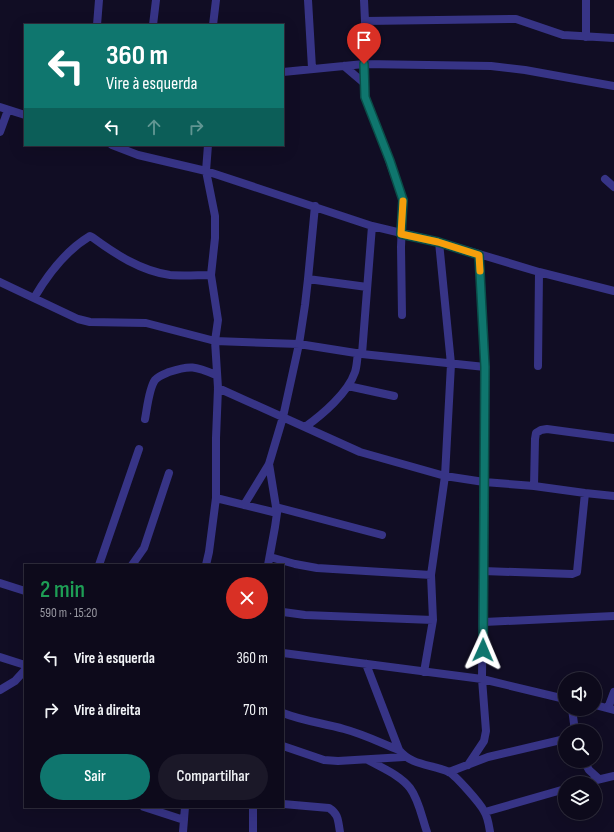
<!DOCTYPE html>
<html lang="pt">
<meta charset="utf-8">
<style>
body{margin:0;font-family:"Sofia Sans Condensed",sans-serif;background:#1b1828;color:#f1f3f6;height:100vh;display:flex;flex-direction:column;font-size:15px;white-space:nowrap}
*{box-sizing:border-box;margin:0}
p{font-size:13px;color:#9a9aa3}
.icon{flex:none;width:22px;height:22px;fill:none;stroke:currentColor;stroke-width:2;stroke-linecap:round;stroke-linejoin:round}
.map{position:relative;flex:1;overflow:hidden}
.details{position:absolute;left:24px;top:564px;width:260px;height:244px;display:flex;flex-direction:column;background:#0d0a1b;border-radius:0px;box-shadow:0 4px 16px #0002,0 0 0 1px #2d2b3a}
.details>*{flex:none}
.top-card{position:absolute;left:24px;top:24px;width:260px;height:122px;border-radius:0px;box-shadow:0 4px 16px #0002,0 0 0 1px #2d2b3a;background:#0f766e;color:#fff;overflow:hidden}
.buttons{position:absolute;left:558px;top:672px;display:grid;gap:8px}
.buttons a{display:grid;place-items:center;width:44px;height:44px;border-radius:50%;background:#0d0a1b;box-shadow:0 4px 16px #0002,0 0 0 1px #2d2b3a;font-size:20px}
.pin{position:absolute;display:grid;place-items:center;width:34px;height:34px;color:#fff;margin:-41px -17px;border-radius:50% 50% 50% 0;rotate:-45deg;box-shadow:0 0 4px #0007}
.pin .icon{rotate:45deg}
.me{position:absolute;width:44px;margin:-22px;rotate:1deg;stroke-linejoin:round;filter:drop-shadow(0 0 3px #0008)}
.turn{display:flex;align-items:center;gap:14px;height:84px;padding:0 16px;font-size:18px}
.turn .icon{width:52px;height:52px;stroke-width:2.5}
.turn b{display:block;font-size:28px;line-height:34px}
.lanes{display:flex;align-items:center;height:38px;padding:0 16px;background:#0003;justify-content:center;gap:20px;direction:ltr}
.lanes .off{opacity:.35}
.round{display:grid;place-items:center;flex:none;width:42px;height:42px;border-radius:21px;background:#1b1828}
.overview{display:flex;align-items:center;justify-content:space-between;height:68px;padding:0 16px}
h1{font-size:24px;font-weight:600;line-height:30px;color:#1e9e55}
.cta{display:flex;gap:8px;margin-top:auto;padding:8px 16px}
.cta a{flex:1;height:46px;border-radius:24px;background:#0f766e;color:#fff;font-size:16px;font-weight:600;line-height:46px;text-align:center}
.cta a+a{background:#1b1828;color:#f1f3f6}
ul{padding:0;list-style:none}
li{display:flex;align-items:center;gap:12px;height:52px;padding:0 16px}
li div{flex:1}
li b{display:block;font-size:15px}
li em{font-style:normal}
.map>svg:first-child{display:block}
</style>
<div class="map">
<svg width="614" height="832" viewBox="0 0 614 832">
<rect width="100%" height="100%" fill="#110d24"/>
<g fill="none" stroke-linecap="round" stroke-linejoin="round">
<path stroke="#373486" stroke-width="8" d="M308 0 312 68
M364 0 365 21 364 83 365 97 385 149 403 200 401 247 402 315
M365 21 516 19 563 35 614 38
M97 25 99 0
M153 25 156 0
M213 25 216 0
M586 37V0
M344 66 364 83
M283 72 364 64 491 66 525 70 614 86
M0 107 25 115
M0 132 8 110
M112 145 138 155 206 171 372 226 439 242 539 272 614 291
M605 179 614 187
M308 279 367 287
M0 282 78 319 90 322 146 323 215 341 299 344 362 354 485 367
M34 298C48 274 65 251 90 236L92 237C115 254 141 271 170 275 183 276 198 275 211 275
M362 354 372 226
M538 366 539 272
M348 386 394 396
M218 388 360 452 445 476 484 482 534 486 585 493 614 496
M145 419C147 409 149 388 155 380 158 376 164 374 169 372 190 365 195 366 216 375
M305 427C322 415 348 393 355 372 357 366 357 359 358 353
M534 486 535 439 536 433 541 430 547 429 614 438
M216 498 277 513
M244 505 269 464 283 417 299 344 305 305 308 279 315 206
M276 507 382 535
M270 557 295 564 317 568 431 575
M99 565 139 449
M132 565 144 548 169 473
M206 565 209 552 216 498V438L218 388 215 341 218 320 211 275 215 238V216L206 171 208 145
M268 565 275 527 277 513 269 464
M483 571 572 574 577 572 585 493
M0 583 25 591
M283 612 305 615 433 620
M484 622 614 616
M283 653 482 679 565 699
M0 657 25 665
M366 664 399 750C412 766 431 764 449 772 456 776 480 803 484 811 488 817 489 826 490 832
M424 672 433 620 431 575 445 476 451 364 439 242
M0 690 15 681 25 670
M595 705 614 710
M608 708 614 692
M572 709 575 731
M283 713C303 721 323 723 344 729 363 734 381 743 399 750
M283 746 324 760 338 761 404 757
M368 760C382 768 400 775 410 788 419 800 422 818 427 832
M584 761 589 770 599 779
M468 765 484 741 486 731 482 679 485 367 479 255
M449 772 488 757 565 739
M584 783 614 776
M283 804 329 808C339 814 338 822 340 832
M144 807 184 820
M485 812 565 789
M183 832 185 807
M253 832V807"/>
</g>
<g fill="none" stroke-linecap="round" stroke-linejoin="round">
<defs>
<path id="route" d="M364 64 365 97 390 161 403 200 401 234 438 242 479 255 485 367 483 650"/>
</defs>
<use href="#route" stroke="#0a4d48" stroke-width="10"/>
<use href="#route" stroke="#0f766e" stroke-width="7"/>
<path stroke="#f59e0b" stroke-width="7" d="M403 201 401 234 438 242 479 255 480 271"/>
</g>
</svg>
<div class="buttons">
<a><svg class="icon" aria-label="sound" viewBox="0 0 24 24"><path d="M4 9h4l5-4v14l-5-4H4zM17 9q2 3 0 6"/></svg></a>
<a><svg class="icon" aria-label="search" viewBox="0 0 24 24"><circle cx="10" cy="10" r="6"/><path d="M15 15l6 6"/></svg></a>
<a><svg class="icon" aria-label="layers" viewBox="0 0 24 24"><path d="M12 4l9 5-9 5-9-5zM3 14l9 5 9-5"/></svg></a>
</div>
<div class="pin" style="left:364px;top:64px;background:#d93025"><svg class="icon" aria-label="arrive" viewBox="0 0 24 24"><path d="M6 21V4h12l-3 4 3 4H6"/></svg></div>
<svg class="me" style="left:483px;top:650px" viewBox="-20 -20 40 40"><path d="M0-17L14 15 0 8-14 15z" fill="#0f766e" stroke="#fff" stroke-width="4"/></svg>
<div class="top-card">
<div class="turn"><svg class="icon" aria-label="left" viewBox="0 0 24 24"><path d="M17 20v-9H6M10 6l-5 5 5 5"/></svg><div><b>360 m</b>Vire à esquerda</div></div>
<div class="lanes"><svg class="icon" aria-label="left" viewBox="0 0 24 24"><path d="M17 20v-9H6M10 6l-5 5 5 5"/></svg><svg class="icon off" aria-label="ahead" viewBox="0 0 24 24"><path d="M12 20V5M6 11l6-6 6 6"/></svg><svg class="icon off" aria-label="right" viewBox="0 0 24 24"><path d="M7 20v-9h11M14 6l5 5-5 5"/></svg></div>
</div>
<section class="details">
<div class="overview"><div><h1>2 min</h1><p>590 m · 15:20</p></div><a class="round" style="background:#d93025;color:#fff"><svg class="icon" aria-label="close" viewBox="0 0 24 24"><path d="M6 6l12 12M18 6L6 18"/></svg></a></div>
<ul>
<li><svg class="icon" aria-label="left" viewBox="0 0 24 24"><path d="M17 20v-9H6M10 6l-5 5 5 5"/></svg><div><b>Vire à esquerda</b></div><em>360 m</em></li>
<li><svg class="icon" aria-label="right" viewBox="0 0 24 24"><path d="M7 20v-9h11M14 6l5 5-5 5"/></svg><div><b>Vire à direita</b></div><em>70 m</em></li>
</ul>
<div class="cta"><a>Sair</a><a>Compartilhar</a></div>
</section>
</div>
